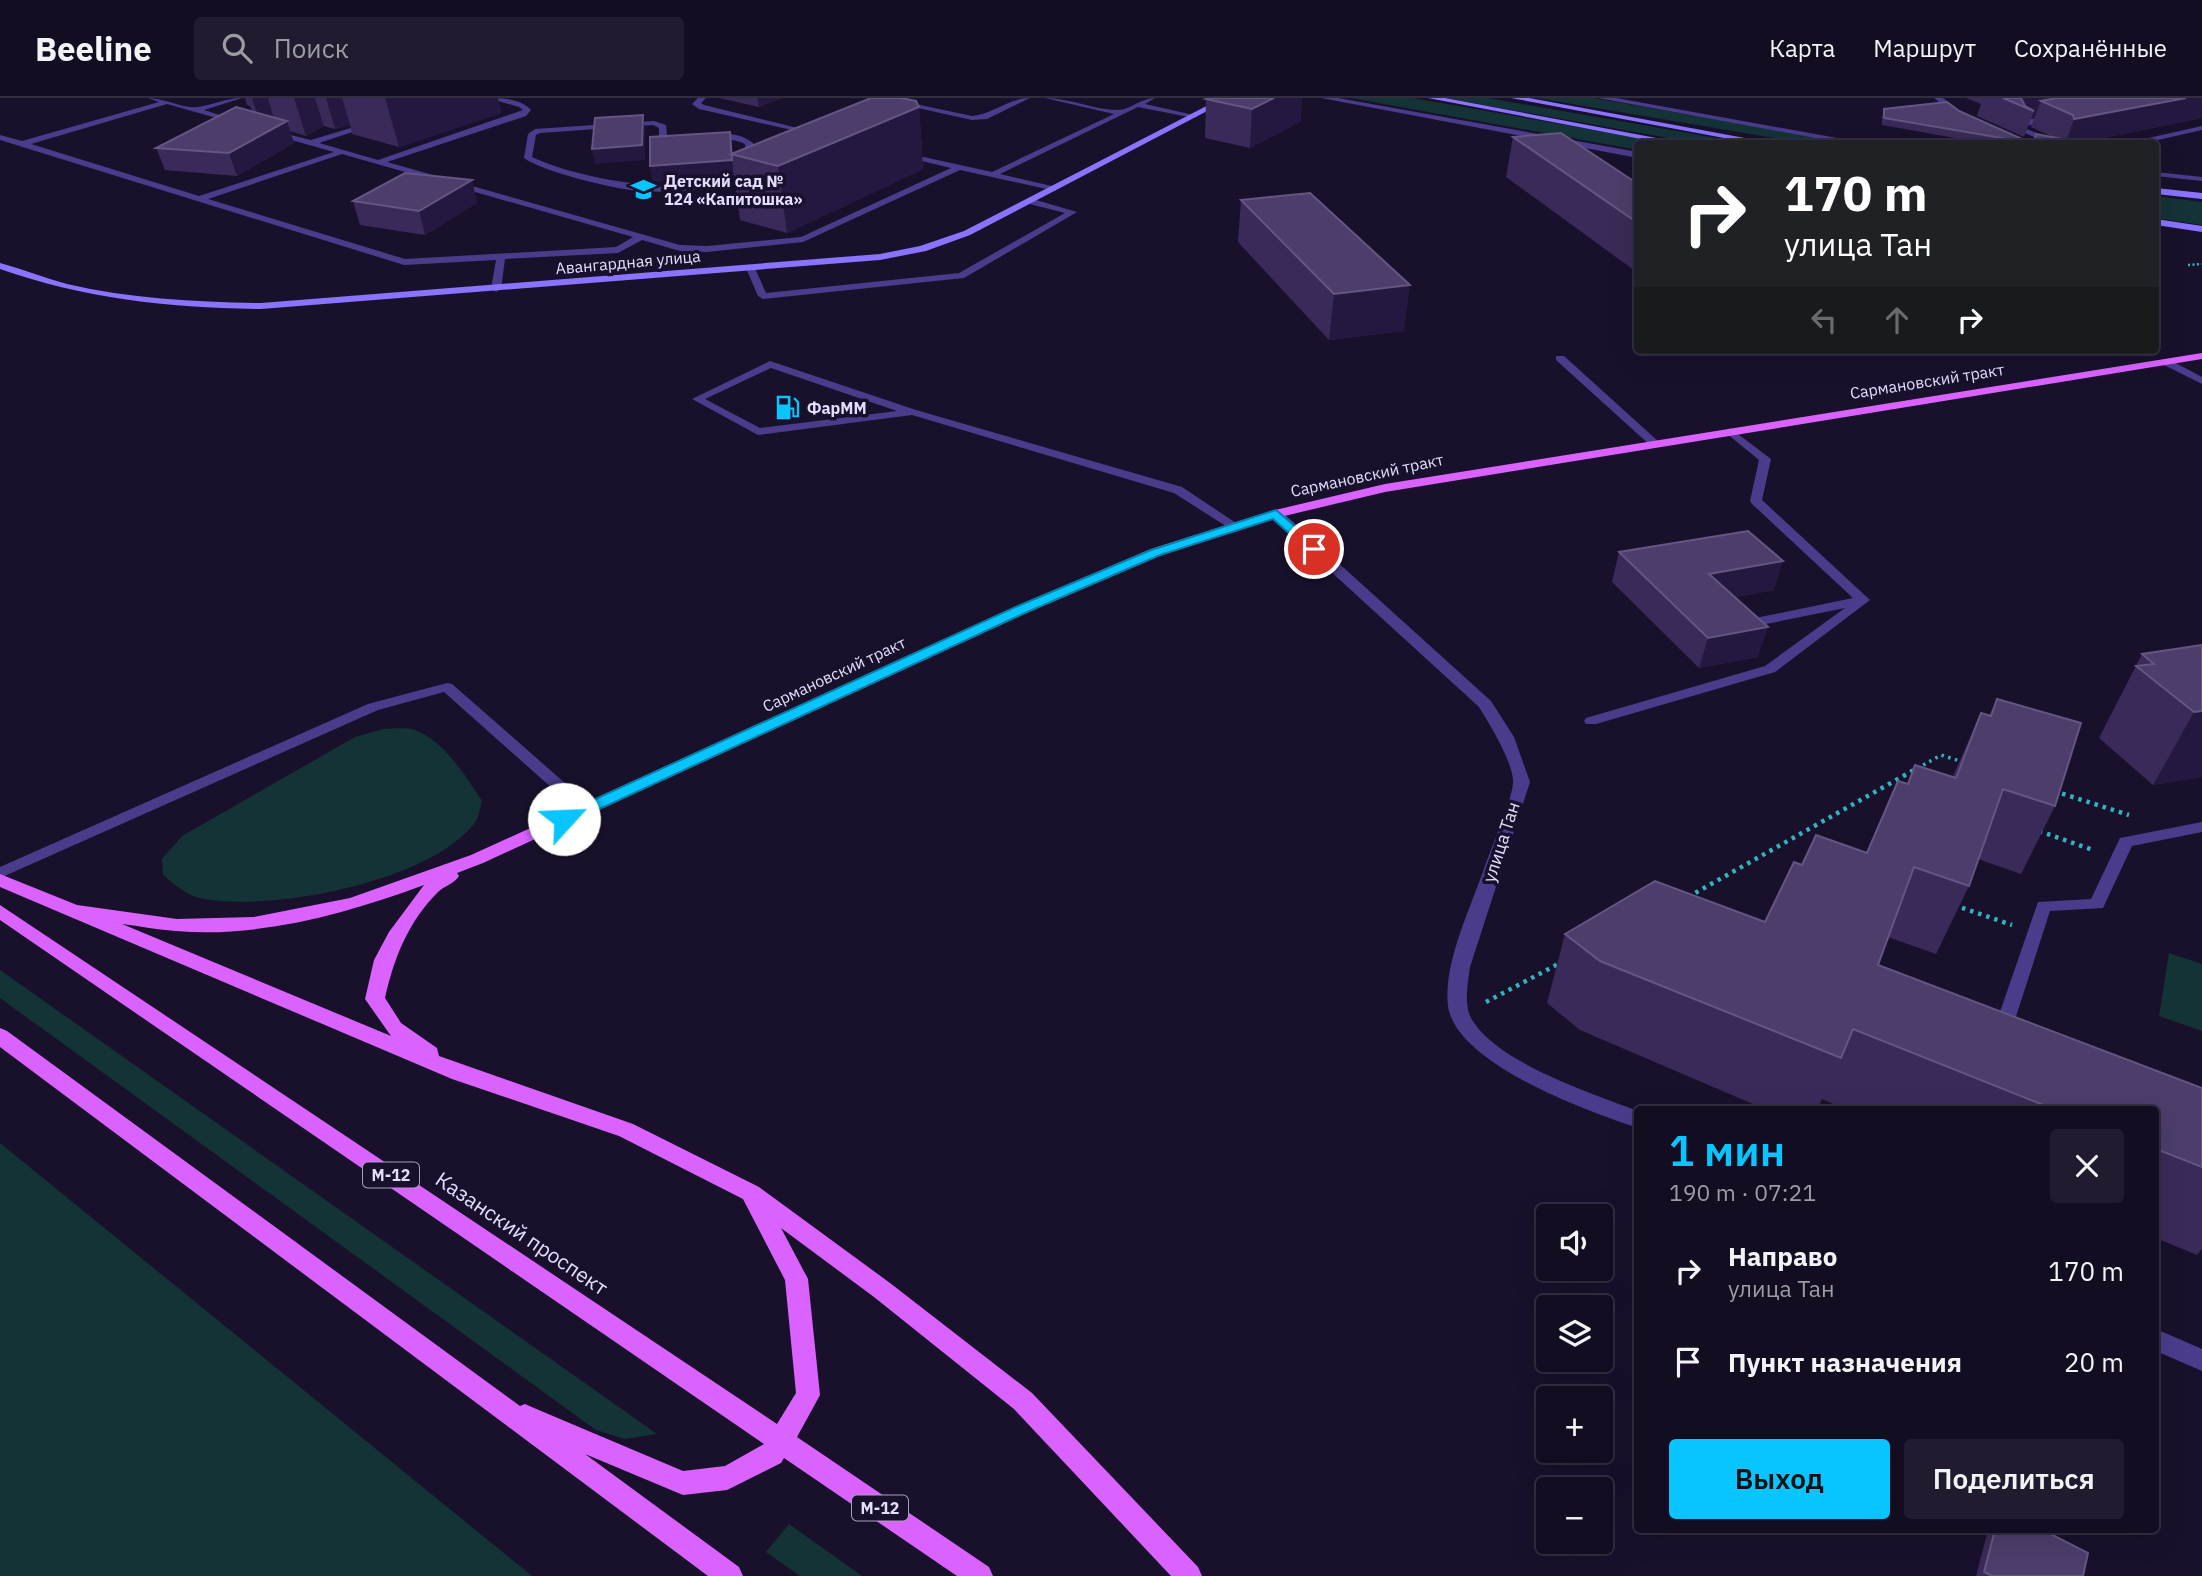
<!DOCTYPE html>
<html lang="ru">
<meta charset="utf-8">
<style>
body{margin:0;font-family:"IBM Plex Sans",sans-serif;background:#201b2e;color:#f1f3f6;height:100vh;display:flex;flex-direction:column;font-size:26px;white-space:nowrap}
*{box-sizing:border-box;margin:0}
p{font-size:23px;color:#9d9ca5}
.icon{flex:none;width:38px;height:38px;fill:none;stroke:currentColor;stroke-width:2;stroke-linecap:round;stroke-linejoin:round}
.map{position:relative;flex:1;overflow:hidden}
.sheet{position:absolute;left:1634px;top:1008px;width:525px;height:427px;display:flex;flex-direction:column;background:#130d21;border-radius:7px;box-shadow:0 7px 28px #0002,0 0 0 2px #322d3f}
.sheet>*{flex:none}
.hud{position:absolute;left:1634px;top:42px;width:525px;height:214px;border-radius:7px;box-shadow:0 7px 28px #0002,0 0 0 2px #322d3f;background:#202124;color:#fff;overflow:hidden}
.buttons{position:absolute;left:1536px;top:1106px;display:grid;gap:14px}
.buttons a{display:grid;place-items:center;width:77px;height:77px;border-radius:7px;background:#130d21;box-shadow:0 7px 28px #0002,0 0 0 2px #322d3f;font-size:35px}
.pin{position:absolute;display:grid;place-items:center;width:60px;height:60px;color:#fff;margin:-30px;border:4px solid #fff;border-radius:50%;box-shadow:0 2px 7px #0007}
.me{position:absolute;width:77px;margin:-38px;rotate:65deg;stroke-linejoin:round;filter:drop-shadow(0 0 5px #0008)}
.turn{display:flex;align-items:center;gap:24px;height:147px;padding:0 35px;font-size:32px}
.turn .icon{width:91px;height:91px;stroke-width:2.5}
.turn b{display:block;font-size:49px;line-height:60px}
.lanes{display:flex;align-items:center;height:66px;padding:0 35px;background:#0003;justify-content:center;gap:35px;direction:ltr}
.lanes .off{opacity:.35}
.round{display:grid;place-items:center;flex:none;width:74px;height:74px;border-radius:7px;background:#201b2e}
.headline{display:flex;align-items:center;justify-content:space-between;height:119px;padding:0 35px}
h1{font-size:42px;font-weight:600;line-height:52px;color:#08c5ff}
.primary-button{display:flex;gap:14px;margin-top:auto;padding:14px 35px}
.primary-button a{flex:1;height:80px;border-radius:7px;background:#08c5ff;color:#111;font-size:28px;font-weight:600;line-height:80px;text-align:center}
.primary-button a+a{background:#201b2e;color:#f1f3f6}
ul{padding:0;list-style:none}
li{display:flex;align-items:center;gap:21px;height:91px;padding:0 35px}
li div{flex:1}
li b{display:block;font-size:26px}
li em{font-style:normal}
header{display:flex;align-items:center;gap:42px;box-sizing:border-box;height:98px;padding:0 35px;background:#130d21;border-bottom:2px solid #322d3f}
header strong{font-size:33px}
nav{display:flex;gap:38px;margin-inline-start:auto;font-size:24px}
.search{width:490px;height:63px;background:#201b2e;display:flex;align-items:center;gap:18px;box-sizing:border-box;padding:0 24px;border-radius:7px;color:#9d9ca5;font-size:26px}
.map>svg:first-child{display:block}
</style>
<header>
<strong>Beeline</strong>
<div class="search"><svg class="icon" aria-label="search" viewBox="0 0 24 24"><circle cx="10" cy="10" r="6"/><path d="M15 15l6 6"/></svg>Поиск</div>
<nav><a>Карта</a><a>Маршрут</a><a>Сохранённые</a></nav>
</header>
<div class="map">
<svg width="2202" height="1478" viewBox="0 0 2202 1478">
<rect width="100%" height="100%" fill="#19112c"/>
<path fill="#143336" d="M1351 0H1413L1666 45 1638 46V52Z
M1446 0H1488L1745 45H1696Z
M1537 0H1593L1849 45 1797 44Z
M2156 98 2202 104V127L2156 120Z
M383 631C392 631 406 629 415 632 445 644 465 677 482 703 480 709 479 718 476 723 433 784 268 815 199 800 186 797 173 785 163 777L162 761 182 738 355 639Z
M2169 855 2202 866V933L2159 918Z
M0 872 657 1336 625 1341 596 1332 0 900Z
M0 1045 532 1478H0Z
M789 1426 862 1478H800L766 1454Z"/>
<g fill="none" stroke-linecap="round" stroke-linejoin="round">
<path stroke="#30b5bf" stroke-width="2.5" stroke-dasharray="2 2.5" stroke-linecap="butt" d="M1885 41 1909 46
M2188 167 2202 166"/>
<path stroke="#30b5bf" stroke-width="3.5" stroke-dasharray="2.5 4.5" stroke-linecap="butt" d="M1911 674 1941 657 1963 664"/>
<path stroke="#30b5bf" stroke-width="4.5" stroke-dasharray="3.5 5" stroke-linecap="butt" d="M2054 693 2129 717
M2039 733 2093 752
M1688 799 1914 672
M1954 807 2012 827
M1486 904 1562 864"/>
<path fill="#4a3c8b" fill-rule="evenodd" d="M148 0C165 0 182 11 198 9 213 7 226 0 242 0L204 12 242 24 238 26 167 6 31 46 199 98 334 54 270 36V32L311 42 374 23V27L319 45 378 62 523 12 519 9 488 0C503 0 521 1 531 12L526 18 387 64 680 147 707 148 801 139 951 70 901 58V54L992 74 1114 16 1045 0C1070 0 1094 12 1118 12 1130 12 1141 0 1155 0L1145 6 1198 18 1194 20 1138 9 1000 76 1056 89V93L960 72 803 144 707 154 680 153 642 142 618 155 505 161 501 191 496 194 491 191 496 162 404 167 0 42V37L22 43 159 4ZM342 56 633 139 616 149 405 161 208 101Z
M698 0H706L701 5 704 7 818 35 814 37 699 11 692 6Z
M873 0H887L972 18C993 16 1009 0 1030 0L987 21 972 22Z
M1934 0H1943L1966 17 1959 19Z
M2052 17 2055 21 2022 29 2062 46H2050L2014 30 2017 24Z
M654 23 666 27 667 37 670 40C696 40 731 27 753 45L756 77C734 93 666 95 639 93 614 91 543 74 524 60L528 36 535 31ZM653 27 659 30V38C677 56 720 32 745 46L748 76C692 100 586 84 532 59L536 37 540 35Z
M2202 28V32L2140 46H2122Z
M2156 74 2202 79V83L2156 78Z
M1029 100 1077 114 964 180 763 201 758 198 746 170 754 168 766 195 959 175 1065 115 1026 105 1025 103Z
M1556 258H1564L1659 344V348H1651L1556 262Z
M2162 262H2170L2202 279V286L2162 266Z
M770 263 916 312 1182 389 1242 429 1236 433 1232 432 1174 395 912 317 758 337 692 301ZM771 270 897 313 760 330 705 301Z
M1730 330 1771 361 1762 402 1870 502 1775 574 1596 626H1586L1584 623 1586 620 1765 568 1845 510 1741 531 1734 527 1736 524 1853 500 1752 406 1750 403 1759 362 1726 335 1724 333Z
M447 585 452 586 590 707 593 711 590 715H580L444 594 378 612 0 780V769L368 606Z
M2202 724V734L2132 748 2103 810 2050 813 2011 934 2008 939 2002 941 1996 939 1993 934 2038 804 2091 801 2120 740Z"/>
<path fill="#4a3c8b" fill-rule="evenodd" d="M1321 0H1338L1638 54V60Z
M1598 0H1616L1870 46H1848Z
M1276 412 1281 413 1491 603 1514 639 1530 684 1470 869C1468 884 1464 903 1470 918 1493 964 1592 995 1638 1013V1030C1589 1014 1456 966 1448 908 1443 866 1470 811 1484 771 1491 750 1511 705 1513 686 1515 667 1489 625 1479 609L1271 419V413Z
M2156 1231 2202 1251V1273L2156 1253Z"/>
<path fill="#8973ff" fill-rule="evenodd" d="M1222 0H1232L970 137 926 153 880 162 261 211C171 210 85 201 0 171V165C23 171 44 180 67 186 131 201 196 204 261 205L880 156 920 148 964 133Z
M1428 0H1445L1688 46H1667Z
M1511 0H1529L1777 46H1756Z
M2156 90 2202 95V101L2156 96Z
M2156 121 2202 128V134L2156 127Z"/>
<path fill="#da63ff" fill-rule="evenodd" d="M2202 255V261L1385 394 1280 419 1161 457 1028 514 483 765 457 775 459 778C454 786 444 788 438 794 408 824 394 860 385 900L401 925 437 950 439 958 633 1026 759 1089 890 1185 1032 1295 1198 1469 1202 1478H1171L1014 1311 874 1199 781 1130 808 1181 820 1297 797 1339 989 1469 993 1478H957L784 1360 781 1365 727 1392 683 1397 585 1356 739 1469 743 1478H708L0 949V930L7 933 520 1308 525 1306 534 1310 683 1373 725 1368 764 1346 0 822V807L777 1326 796 1295 785 1182 743 1101 619 1038 452 981 0 789V776L77 807 177 821 254 819 350 800 471 757 1018 508 1151 451 1271 413 1385 386ZM424 787 389 834 374 862 365 901 391 938 122 826C140 828 158 832 176 833 260 840 345 816 424 787Z"/>
</g>
<path fill="#3a2a59" d="M245 0H498L501 15 399 49 352 36 350 27 335 31 324 28 306 38 290 33 294 45 237 78 165 72 156 50 252 14 250 8 247 7Z
M719 0H782L759 9Z
M1209 0 1301 23 1250 50 1205 40 1206 1Z
M1966 0H2202V20L2074 46H2064L2062 43V46H1989L1882 27V18L1884 11 1959 13 2022 41H2034L2036 36 2055 40 2031 29 2034 21H2031L2024 39 1977 18 1981 6Z
M919 9 923 71 787 135 740 122 734 77 653 83 650 68 732 56Z
M1513 39 1638 86V175L1506 79Z
M472 82 477 105 425 137 360 127 353 103Z
M1241 102 1404 233 1329 242 1238 144Z
M1619 454 1774 492 1735 499 1758 559 1699 570 1612 484Z
M2202 547V679L2153 687 2099 640 2142 556Z
M1997 601 2055 708 2021 776 1978 761 1969 788 1936 856 1888 839 1878 867 2202 990V1151L2197 1157 2156 1140V1012H1847L1822 1001 1817 1012H1767L1580 932 1547 905 1565 836 1765 824 1802 767 1867 755 1907 685 1953 678 1981 615 1989 618Z
M1988 1432H2043L2083 1478H1976Z"/>
<path fill="#251840" d="M252 0H268L274 21 260 25Z
M294 0H315L324 28 306 38Z
M326 0H342L350 27 335 31Z
M385 0H498L501 15 399 49Z
M757 0H782L759 9Z
M1274 0H1302L1301 23 1250 50 1252 11Z
M2021 0H2130L2041 3 2034 21H2031L2034 13 2019 7Z
M2186 0H2202V20L2074 46H2065L2074 21Z
M919 9 923 71 787 135 778 68Z
M643 17 645 32V62L595 66 592 51Z
M287 23 294 45 237 78 229 55Z
M732 62 734 77 653 83 650 68Z
M472 82 477 105 425 137 419 113Z
M1410 187 1404 233 1329 242 1334 196Z
M1783 463 1774 492 1701 506 1709 476Z
M1768 529 1758 559 1699 570 1708 540Z
M2202 613V679L2153 687 2194 614Z"/>
<path fill="#4c3d6b" stroke="#645682" stroke-width="2" d="M871 0H901L916 3 919 9 778 68 731 56Z
M1209 0H1274L1252 11 1206 1Z
M2003 0H2021L2025 8 2034 13Z
M2057 0H2186L2074 21 2073 17 2041 3Z
M1947 4 1959 13 2022 41H2035L2036 36 2062 41V46H2037L1884 20V11Z
M236 9 287 23 229 55 156 50Z
M643 17 642 47 592 51 595 20Z
M730 34 732 62 650 68V39Z
M1561 35 1638 86V125L1513 39Z
M405 75 472 82 419 113 353 103Z
M1310 95 1410 187 1334 196 1241 102Z
M1748 433 1783 463 1709 476 1768 529 1708 540 1619 454Z
M2202 547V613L2194 614 2136 568 2154 566 2142 556Z
M1997 601 2081 625 2055 708 2003 691 1969 788 1914 769 1878 867 2202 990V1069L2156 1051V1012H2056L1853 931 1841 960 1600 863 1565 836 1655 783 1765 824 1794 764 1802 767 1816 737 1867 755 1898 683 1908 686 1915 667 1956 680 1981 615 1991 618Z
M1995 1432H2043L2088 1455 2083 1478H1992L1984 1474Z"/>
<path fill="#08c5ff" stroke="#0580a6" stroke-width="2" d="M1276 412 1318 448V453H1309L1273 421 1160 457 1027 514 569 725H558L556 721 558 718 1018 508 1151 452Z"/>
<defs>
<symbol id="school-bare" viewBox="-9 -9 18 18"><path d="M0-5L7-2L0 1L-7-2ZM-4 1L0 2.5L4 1V4Q0 6-4 4Z" fill="#08c5ff" stroke="#19112c" stroke-width="2.5" paint-order="stroke"/></symbol>
<symbol id="fuel-bare" viewBox="-9 -9 18 18"><path d="M-5.5-6h7V0h2V4h1.3V-2.5L3-4.5l.8-.8L6-3V5H2.5V1h-1V6h-7ZM-4.2-4.7v3.2H.2V-4.7Z" fill="#08c5ff" stroke="#19112c" stroke-width="2.5" paint-order="stroke"/></symbol>
</defs>
<g fill-rule="evenodd">
<use href="#school-bare" x="626" y="74" width="35" height="35"/>
<use href="#fuel-bare" x="770" y="292" width="35" height="35"/>
</g>
<g text-anchor="middle" dominant-baseline="central" stroke-width="7" stroke-linejoin="round" paint-order="stroke">
<g font-size="16" font-weight="bold" fill="#e5dcff" stroke="#19112c" text-anchor="start">
<text x="664" y="83">Детский сад №<tspan x="664" dy="18">124 «Капитошка»</tspan></text>
<text x="807" y="310">ФарММ</text>
</g>
<g font-size="16" fill="#e5dcff" stroke="#19112c">
<text transform="translate(628 164) rotate(-5)">Авангардная улица</text>
<text transform="translate(1927 283) rotate(-9)">Сармановский тракт</text>
<text transform="translate(1367 377) rotate(-12)">Сармановский тракт</text>
<text transform="translate(834 576) rotate(-25)">Сармановский тракт</text>
</g>
<g fill="#19112c" stroke="#a89fc0" stroke-width="2">
<rect x="363" y="1064.5" width="56" height="25" rx="5"/>
<rect x="852" y="1397.5" width="56" height="25" rx="5"/>
</g>
<g font-size="16" font-weight="bold" fill="#e5dcff">
<text x="391" y="1077">М-12</text>
<text x="880" y="1410">М-12</text>
</g>
<g font-size="18" fill="#e5dcff" stroke="#19112c">
<text transform="translate(1501 744) rotate(-72)">улица Тан</text>
</g>
<g font-size="21" fill="#e5dcff" stroke="#19112c">
<text transform="translate(522 1135) rotate(34)">Казанский проспект</text>
</g>
</g>
</svg>
<div class="buttons">
<a><svg class="icon" aria-label="sound" viewBox="0 0 24 24"><path d="M4 9h4l5-4v14l-5-4H4zM17 9q2 3 0 6"/></svg></a>
<a><svg class="icon" aria-label="layers" viewBox="0 0 24 24"><path d="M12 4l9 5-9 5-9-5zM3 14l9 5 9-5"/></svg></a>
<a>+</a>
<a>−</a>
</div>
<div class="pin" style="left:1314px;top:451px;background:#d93025"><svg class="icon" aria-label="arrive" viewBox="0 0 24 24"><path d="M6 21V4h12l-3 4 3 4H6"/></svg></div>
<svg class="me" style="left:564px;top:721px" viewBox="-20 -20 40 40"><circle r="19" fill="#fff"/><path d="M0-13L10 11 0 6-10 11z" fill="#08c5ff"/></svg>
<div class="hud">
<div class="turn"><svg class="icon" aria-label="right" viewBox="0 0 24 24"><path d="M7 20v-9h11M14 6l5 5-5 5"/></svg><div><b>170 m</b>улица Тан</div></div>
<div class="lanes"><svg class="icon off" aria-label="left" viewBox="0 0 24 24"><path d="M17 20v-9H6M10 6l-5 5 5 5"/></svg><svg class="icon off" aria-label="ahead" viewBox="0 0 24 24"><path d="M12 20V5M6 11l6-6 6 6"/></svg><svg class="icon" aria-label="right" viewBox="0 0 24 24"><path d="M7 20v-9h11M14 6l5 5-5 5"/></svg></div>
</div>
<section class="sheet">
<div class="headline"><div><h1>1 мин</h1><p>190 m · 07:21</p></div><a class="round"><svg class="icon" aria-label="close" viewBox="0 0 24 24"><path d="M6 6l12 12M18 6L6 18"/></svg></a></div>
<ul>
<li><svg class="icon" aria-label="right" viewBox="0 0 24 24"><path d="M7 20v-9h11M14 6l5 5-5 5"/></svg><div><b>Направо</b><p>улица Тан</p></div><em>170 m</em></li>
<li><svg class="icon" aria-label="arrive" viewBox="0 0 24 24"><path d="M6 21V4h12l-3 4 3 4H6"/></svg><div><b>Пункт назначения</b></div><em>20 m</em></li>
</ul>
<div class="primary-button"><a>Выход</a><a>Поделиться</a></div>
</section>
</div>
